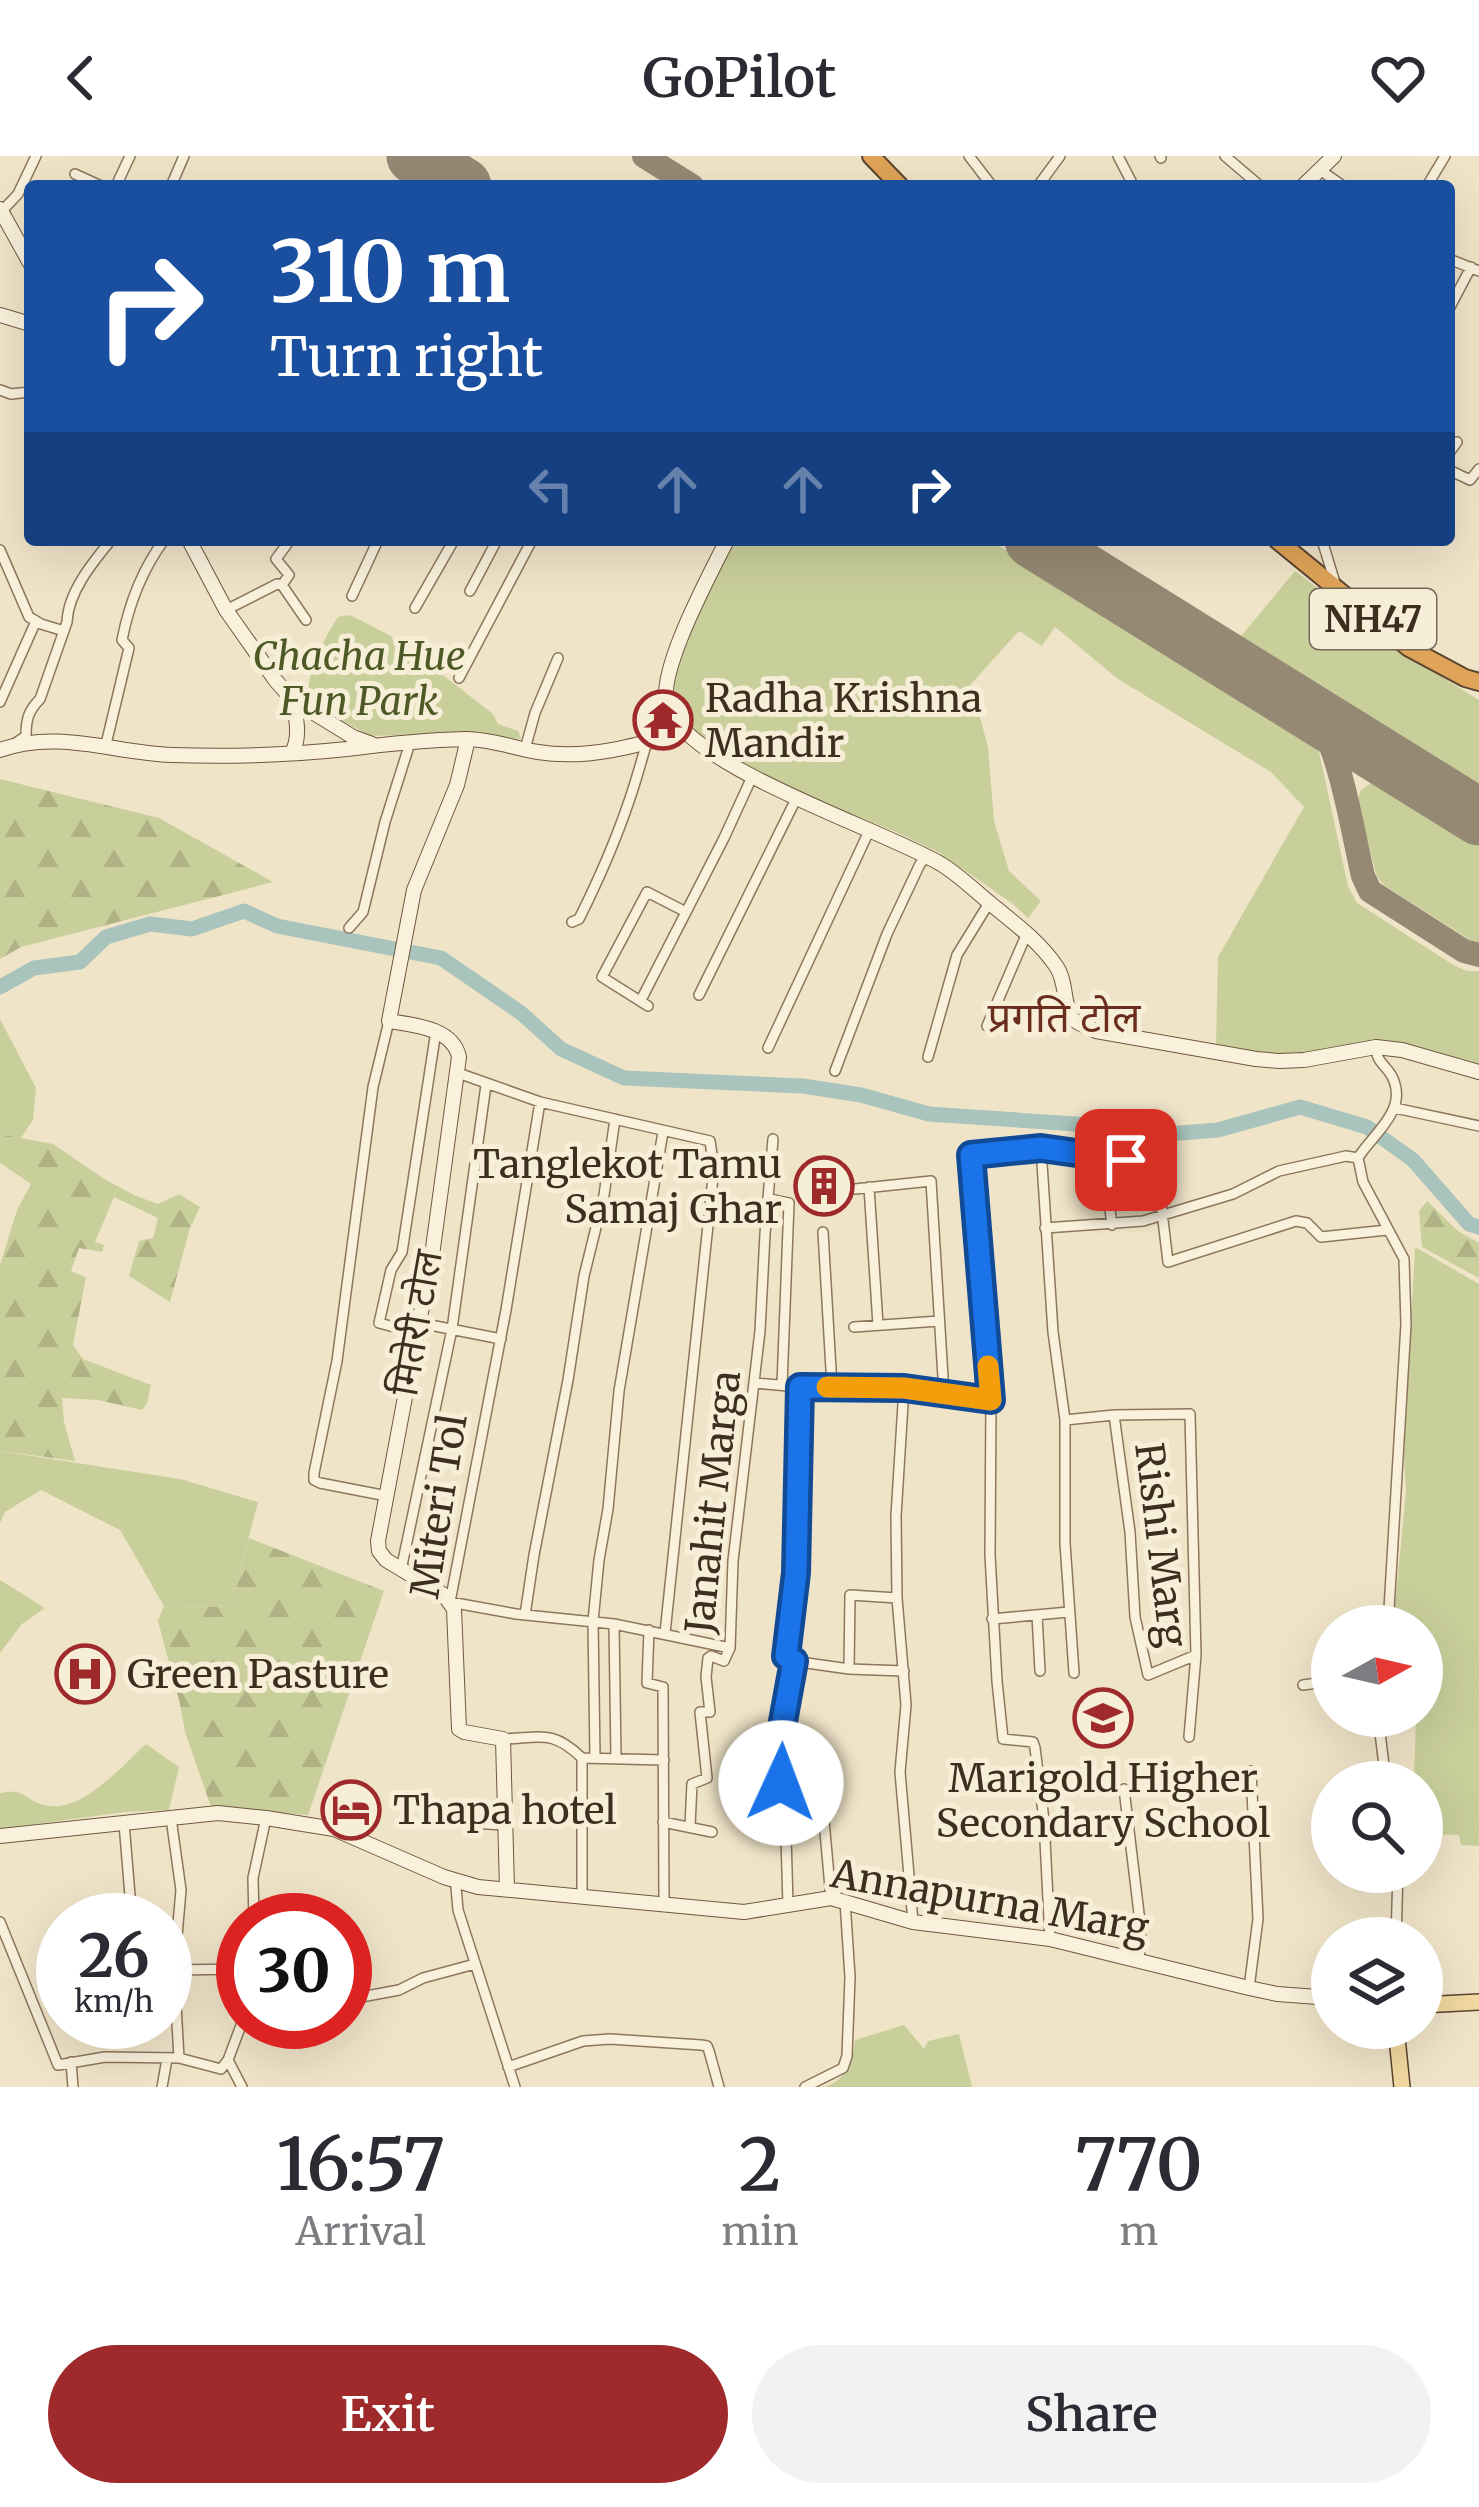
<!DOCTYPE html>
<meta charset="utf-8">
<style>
body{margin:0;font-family:Merriweather,"Noto Sans Devanagari",serif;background:#f2f2f3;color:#2b2b33;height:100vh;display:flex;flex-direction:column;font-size:45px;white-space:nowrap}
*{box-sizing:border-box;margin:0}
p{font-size:39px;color:#7c7c81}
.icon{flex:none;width:66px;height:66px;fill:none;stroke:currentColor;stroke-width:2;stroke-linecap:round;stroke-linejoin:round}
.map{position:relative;height:1931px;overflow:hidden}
.details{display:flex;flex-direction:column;background:#fff;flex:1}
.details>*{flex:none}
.hud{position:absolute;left:24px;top:24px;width:1431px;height:366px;border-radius:12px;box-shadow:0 12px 48px #0002;background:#1a4fa0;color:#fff;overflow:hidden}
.needle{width:78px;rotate:82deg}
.controls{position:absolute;left:1311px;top:1449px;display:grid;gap:24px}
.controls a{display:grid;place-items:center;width:132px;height:132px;border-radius:50%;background:#fff;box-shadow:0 12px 48px #0002;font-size:60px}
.speed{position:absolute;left:36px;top:1737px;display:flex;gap:24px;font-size:60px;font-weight:700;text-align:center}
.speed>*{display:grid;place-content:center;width:156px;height:156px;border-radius:50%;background:#fff;box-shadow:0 12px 48px #0002;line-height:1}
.speed small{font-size:30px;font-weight:400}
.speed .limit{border:18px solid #d22;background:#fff;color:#111}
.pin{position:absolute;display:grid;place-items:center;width:102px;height:102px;color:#fff;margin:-51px;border-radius:24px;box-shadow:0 6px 18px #0006}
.me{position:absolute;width:132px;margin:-66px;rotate:2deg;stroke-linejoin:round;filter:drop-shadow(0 0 9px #0008)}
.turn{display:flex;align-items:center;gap:42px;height:252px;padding:0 48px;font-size:54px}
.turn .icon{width:156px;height:156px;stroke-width:2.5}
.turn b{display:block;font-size:84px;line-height:102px}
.lanes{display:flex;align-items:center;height:114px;padding:0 48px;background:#0003;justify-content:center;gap:60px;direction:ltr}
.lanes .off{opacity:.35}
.eta{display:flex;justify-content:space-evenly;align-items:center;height:204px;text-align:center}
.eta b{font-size:72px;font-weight:600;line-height:84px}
.primary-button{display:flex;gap:24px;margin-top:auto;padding:24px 48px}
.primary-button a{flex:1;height:138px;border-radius:72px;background:#9e2a2b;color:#fff;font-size:48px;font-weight:600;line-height:138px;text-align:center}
.primary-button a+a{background:#f2f2f3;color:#2b2b33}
header{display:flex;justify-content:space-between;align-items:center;height:156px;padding:0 48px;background:#fff;font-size:54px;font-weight:600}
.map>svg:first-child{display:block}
</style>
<header><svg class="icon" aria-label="back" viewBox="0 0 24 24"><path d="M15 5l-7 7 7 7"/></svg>GoPilot<svg class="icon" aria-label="heart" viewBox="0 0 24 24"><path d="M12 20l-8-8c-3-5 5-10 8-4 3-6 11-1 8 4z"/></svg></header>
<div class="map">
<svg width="1479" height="1931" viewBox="0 0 1479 1931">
<defs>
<pattern id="forest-firs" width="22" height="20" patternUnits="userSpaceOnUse" patternTransform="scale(3)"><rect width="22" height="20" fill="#c9cf9b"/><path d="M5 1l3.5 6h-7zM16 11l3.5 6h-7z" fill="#aeb285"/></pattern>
</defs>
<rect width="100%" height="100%" fill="#f0e4c8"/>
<path fill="#c9cf9b" d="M732 384H990L1318 591 1348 730 1357 747 1455 810 1467 815H1479V912L1388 885 1277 902 1216 890 1218 801 1304 651 1271 616 1118 523 1055 471 1042 490 1019 475 971 528 988 591 994 665 1009 715 1041 745 1028 762 1013 748 938 696 896 676 767 624 733 600 703 584 691 574 670 545C678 486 706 437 732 384Z
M1295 415 1403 497 1479 544V637L1236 486Z
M350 459 391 480 399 497 444 520 493 558 498 568 518 575 521 583 457 577 371 580 312 550C300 525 324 483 338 461Z
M1374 625H1381L1479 685V786L1472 785 1385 730 1377 721 1357 644 1361 634Z
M0 863 36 932 33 964 21 982 5 979 0 985Z
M1415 1091 1479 1128V1690L1461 1689 1459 1679 1434 1678C1433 1669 1431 1644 1427 1635L1422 1636V1626H1414L1416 1560H1422V1470H1393L1406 1335 1404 1302Z
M0 1295 180 1323 258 1346 231 1451 164 1450 120 1374 41 1334 5 1356 0 1367Z
M0 1424 45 1452 22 1468 0 1497Z
M146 1588 179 1611 169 1654 125 1656 0 1673V1637C27 1632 22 1643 44 1649 80 1659 121 1611 146 1588Z
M904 1869 924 1893 928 1885 959 1878 972 1931H825C846 1924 853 1905 855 1884Z"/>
<path fill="url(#forest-firs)" d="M0 623 159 662 273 726 21 791 0 803Z
M5 979 53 988 106 1024 136 1040 158 1048 179 1038 200 1051 190 1072 170 1146 129 1120 139 1085 153 1082 158 1062 114 1041 95 1086 104 1089 102 1096 79 1092 71 1115 86 1121 73 1189 83 1203 151 1229 147 1247 142 1254 98 1244 62 1242 64 1266 75 1305 0 1295V1109L17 1054 31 1028 0 1007V985Z
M1427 1045 1458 1075 1479 1087V1122L1422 1091 1419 1055Z
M249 1382 384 1435 308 1659 211 1651 185 1576 180 1548 158 1465 164 1450 231 1451Z"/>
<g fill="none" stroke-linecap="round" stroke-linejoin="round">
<path stroke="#a9c4bc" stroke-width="15" d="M0 831 34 812 80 806 106 781 150 768 192 773 244 755 277 770 441 802 521 857 561 893 624 922 803 930 861 939 929 958 1090 969 1154 979 1218 974 1300 951 1367 971 1413 1004 1469 1068 1479 1071"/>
<path stroke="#968974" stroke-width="24" d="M644 0 692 30
M1315 560C1340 591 1353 678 1363 720L1370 735 1464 795 1479 799"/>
<path stroke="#968974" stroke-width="57" d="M415 0 463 30
M1033 384 1479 661"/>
<defs>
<path id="street" d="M969 0 992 30
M1118 0 1131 25 1127 30
M1160 0 1161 2
M1225 0 1260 30
M1320 14 1343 30
M75 18 101 30
M116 30 130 0
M171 30 184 0
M1038 30 1060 0
M1427 30 1445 0
M2 55 18 38 36 0
M1449 103 1479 115
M1449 153 1471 111
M0 234 11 238 30 236
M1449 297 1457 286
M1449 314 1470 324 1479 313
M1322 384 1336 430
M0 394 29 461 41 468 64 475
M282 429 289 419 276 403 290 384
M470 435 497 384
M352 440 378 384
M415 452 454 384
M226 454 277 428 282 429 306 464
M459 522 532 384
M0 546 36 465
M17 586 26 580C26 564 28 555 40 543L67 466C68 436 93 406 111 384
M103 589 107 584 129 492 122 484C129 448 142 414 164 384
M525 593 535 557 558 502
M572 766 579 763C597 727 615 686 628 648 641 612 648 575 663 539
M349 772 363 756 385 666 410 587
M699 839 797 641
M641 844 724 682 752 621
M648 850 602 821 647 736 686 756
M987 870 1027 777
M768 892 870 673
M928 901 957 799 989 747
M835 915 887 778 920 708 927 700
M458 917 540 946 710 985 714 1012 665 1477
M540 946 506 1154 450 1446 516 1458 614 1468 730 1492
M1395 952 1479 970
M1041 992 1053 1176 1065 1264V1387L1074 1517
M1358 1002C1372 979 1406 956 1394 925 1389 910 1376 908 1376 891
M1107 1030 1112 1069
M869 1031 878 1169
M855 1033 931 1025 944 1238
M770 1043 789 1047 782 1229
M1045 1072 1143 1065 1233 1038 1279 1015 1346 1000 1358 1002 1363 1026 1404 1103 1406 1168 1388 1470
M823 1076 832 1231
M420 1167 501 1183
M854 1171 939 1165
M417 1177 379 1167 391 1114 402 1096 436 875
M755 1227 800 1231 904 1232 991 1244
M904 1232 896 1360 897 1442 906 1549 900 1616 913 1766
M1114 1259 1130 1376 1135 1461 1148 1519 1196 1499
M1065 1264 1114 1259 1190 1258 1196 1499 1189 1581
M387 1340 320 1327 314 1324V1317L337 1205 373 931 389 865
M401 1414 452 1173 486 929
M525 1459 534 1399 568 1224 584 1120 604 1039 615 963
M1037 1459 1040 1515
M992 1463 1069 1456
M614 1468 616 1603
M649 1474 647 1527 663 1531 664 1748
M793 1505 849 1513 904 1515
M849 1513 850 1439 897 1442
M1303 1529 1332 1525
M1378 1560 1386 1626
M503 1583C541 1582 552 1573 582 1602L664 1604
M595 1602 593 1465 599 1404 608 1353 619 1235 663 976
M820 1621 831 1742
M1124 1633 1141 1774 1139 1803
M171 1662 181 1734 174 1814 243 1813
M663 1666 712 1676
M124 1667 132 1764
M468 1667 506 1669
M690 1670 692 1628 707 1622 700 1556H710L706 1521 708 1502 711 1500 724 1505 730 1492 733 1405 760 1175 765 1078 773 983
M460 1727 456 1731 458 1754 515 1931
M582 1739V1602
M788 1749 785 1646 781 1626 782 1571 793 1505 786 1500 798 1379 800 1231
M254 1764 253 1722 266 1662
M0 1766 58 1909 105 1901 179 1902
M1396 1782 1398 1716
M1050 1783 1044 1664 1035 1592 1033 1586 1003 1583 997 1525 990 1399 991 1244 970 1001 979 996 1041 992 1086 998 1106 1003 1152 1006 1157 1014 1168 1106 1296 1065 1307 1067 1321 1081 1387 1074
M174 1814 179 1902 221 1913 228 1904
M1249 1832 1258 1763 1251 1615
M345 1844 399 1834 423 1822 475 1808
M71 1906 73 1931
M508 1911 583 1885 610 1883 701 1889 707 1890 709 1895 719 1931
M162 1931 167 1903
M242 1931 228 1904 243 1864
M805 1931 843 1912 847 1900 850 1821 845 1745"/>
<path id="secondary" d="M1303 30 1334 0
M0 53 30 107
M0 159 30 168
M189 384 226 454 276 525 293 544 353 581 372 588
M727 384C711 417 654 520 668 552 693 613 879 672 941 708 959 719 974 734 991 748 1014 767 1039 785 1056 810 1067 825 1063 850 1072 862 1077 868 1089 871 1096 875L1256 903 1279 905 1304 904 1376 891 1402 894 1479 916
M468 583 457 629 414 734 389 865C414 869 453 872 459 901L433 1092 378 1385 379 1395 386 1404 444 1439 454 1453 459 1573 464 1576 503 1583 507 1733
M0 594C58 573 114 597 172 599 230 601 290 599 347 593 386 588 426 584 466 583 491 583 513 592 538 596 586 604 637 590 682 576
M292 597C301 580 296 562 293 544
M0 1680 218 1657 266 1662 334 1673 444 1721 478 1731 744 1756 831 1742 913 1766 1050 1783 1249 1832 1277 1838 1332 1842"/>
<path id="primary" d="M1422 1849 1479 1846
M1396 1872 1402 1931"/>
<path id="highway" d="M871 0 900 30
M1277 384 1409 492 1465 522 1479 526"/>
</defs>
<use href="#street" stroke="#8d765c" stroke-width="12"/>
<use href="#secondary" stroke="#6f573f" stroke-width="16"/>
<use href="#primary" stroke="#5b4430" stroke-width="18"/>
<use href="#highway" stroke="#5b4430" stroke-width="20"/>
<use href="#street" stroke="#faf1dc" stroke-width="9"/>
<use href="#secondary" stroke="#faf1dc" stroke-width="14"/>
<use href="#primary" stroke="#f3d9a0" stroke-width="15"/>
<use href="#highway" stroke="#e0a458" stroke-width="16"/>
</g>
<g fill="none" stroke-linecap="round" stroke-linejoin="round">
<defs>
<path id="route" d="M781 1627 782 1571 794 1505 786 1500 796 1417 800 1231 904 1232 991 1244 971 999 1041 992 1126 1004"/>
</defs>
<use href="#route" stroke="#114b97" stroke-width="30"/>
<use href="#route" stroke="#1a73e8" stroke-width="21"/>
<path stroke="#f59e0b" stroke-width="21" d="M827 1231 904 1232 991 1244 988 1210"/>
</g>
<defs>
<symbol id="temple-ring" viewBox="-11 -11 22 22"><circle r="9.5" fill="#f7eed8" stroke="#9e2a2b" stroke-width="1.5"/><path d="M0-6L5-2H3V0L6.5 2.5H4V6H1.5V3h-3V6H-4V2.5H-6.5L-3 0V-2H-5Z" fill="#9e2a2b"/></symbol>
<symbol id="building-ring" viewBox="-11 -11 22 22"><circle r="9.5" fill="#f7eed8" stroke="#9e2a2b" stroke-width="1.5"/><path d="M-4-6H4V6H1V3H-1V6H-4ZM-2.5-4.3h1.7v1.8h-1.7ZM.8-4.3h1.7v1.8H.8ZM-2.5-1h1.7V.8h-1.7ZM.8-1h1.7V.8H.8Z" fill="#9e2a2b"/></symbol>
<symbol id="hospital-ring" viewBox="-11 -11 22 22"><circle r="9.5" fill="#f7eed8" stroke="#9e2a2b" stroke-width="1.5"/><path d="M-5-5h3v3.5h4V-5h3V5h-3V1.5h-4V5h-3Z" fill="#9e2a2b"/></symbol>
<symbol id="school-ring" viewBox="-11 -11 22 22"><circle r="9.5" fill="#f7eed8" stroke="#9e2a2b" stroke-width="1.5"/><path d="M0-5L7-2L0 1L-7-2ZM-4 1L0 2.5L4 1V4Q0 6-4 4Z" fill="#9e2a2b"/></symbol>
<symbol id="hotel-ring" viewBox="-11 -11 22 22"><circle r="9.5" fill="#f7eed8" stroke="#9e2a2b" stroke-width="1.5"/><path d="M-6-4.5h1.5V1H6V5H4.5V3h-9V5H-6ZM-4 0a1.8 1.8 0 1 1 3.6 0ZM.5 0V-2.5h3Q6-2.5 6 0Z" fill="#9e2a2b"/></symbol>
</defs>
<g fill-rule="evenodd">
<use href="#temple-ring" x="630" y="531" width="66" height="66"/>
<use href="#building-ring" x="791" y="997" width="66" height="66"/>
<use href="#hospital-ring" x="52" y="1485" width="66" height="66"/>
<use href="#school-ring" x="1070" y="1529" width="66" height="66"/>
<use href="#hotel-ring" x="318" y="1621" width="66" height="66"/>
</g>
<g text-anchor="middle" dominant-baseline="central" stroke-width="10" stroke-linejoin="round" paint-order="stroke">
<rect fill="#f7eed8" stroke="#756857" stroke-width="3" x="1310" y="433" width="126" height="60" rx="9"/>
<g font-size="36" font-weight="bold" fill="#3d2e20">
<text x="1373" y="463">NH47</text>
</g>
<g font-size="39" font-style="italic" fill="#4d5a26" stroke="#f7eed8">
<text x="359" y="500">Chacha Hue<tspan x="359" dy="45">Fun Park</tspan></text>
</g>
<g font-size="39" fill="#3d2e20" stroke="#f7eed8" text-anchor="start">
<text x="705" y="542">Radha Krishna<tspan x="705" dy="45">Mandir</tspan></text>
<text x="782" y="1008" text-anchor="end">Tanglekot Tamu<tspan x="782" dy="45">Samaj Ghar</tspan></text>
<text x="127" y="1518">Green Pasture</text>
<text x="1103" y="1622" text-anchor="middle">Marigold Higher<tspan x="1103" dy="45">Secondary School</tspan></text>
<text x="393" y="1654">Thapa hotel</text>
</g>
<g font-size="39" fill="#3d2e20" stroke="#f7eed8">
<text transform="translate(416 1167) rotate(-80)">मितेरी टोल</text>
<text transform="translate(713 1346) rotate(-84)">Janahit Marga</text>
<text transform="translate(439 1350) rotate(-81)">Miteri Tol</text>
<text transform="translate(1161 1389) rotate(83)">Rishi Marg</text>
<text transform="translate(990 1745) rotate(10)">Annapurna Marg</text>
</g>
<g font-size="42" fill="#6b2e1e" stroke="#f7eed8">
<text x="1064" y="861">प्रगति टोल</text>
</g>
</g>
</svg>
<div class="controls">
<a><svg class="needle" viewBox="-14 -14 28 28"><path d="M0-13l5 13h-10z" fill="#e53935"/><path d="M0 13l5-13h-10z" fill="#7c7c81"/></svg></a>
<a><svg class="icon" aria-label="search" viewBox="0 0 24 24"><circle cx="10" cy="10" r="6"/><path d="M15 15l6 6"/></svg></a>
<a><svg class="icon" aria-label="layers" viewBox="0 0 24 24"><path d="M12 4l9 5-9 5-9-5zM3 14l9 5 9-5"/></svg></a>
</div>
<div class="speed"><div>26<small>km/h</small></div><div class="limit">30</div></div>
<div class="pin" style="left:1126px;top:1004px;background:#d93025"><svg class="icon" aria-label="arrive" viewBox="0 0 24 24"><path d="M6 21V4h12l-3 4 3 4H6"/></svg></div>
<svg class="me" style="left:781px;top:1627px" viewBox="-20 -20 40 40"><circle r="19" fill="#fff"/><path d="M0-13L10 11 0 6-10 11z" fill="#1a73e8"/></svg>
<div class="hud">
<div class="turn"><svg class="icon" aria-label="right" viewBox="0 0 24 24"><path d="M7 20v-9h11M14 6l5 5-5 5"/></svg><div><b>310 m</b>Turn right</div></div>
<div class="lanes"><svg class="icon off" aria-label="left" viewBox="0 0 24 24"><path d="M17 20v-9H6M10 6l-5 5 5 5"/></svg><svg class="icon off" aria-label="ahead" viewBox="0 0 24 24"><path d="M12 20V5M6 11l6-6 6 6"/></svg><svg class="icon off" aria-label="ahead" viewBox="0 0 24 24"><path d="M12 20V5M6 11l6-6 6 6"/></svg><svg class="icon" aria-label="right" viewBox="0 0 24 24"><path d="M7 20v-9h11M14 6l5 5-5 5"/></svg></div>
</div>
</div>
<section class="details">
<div class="eta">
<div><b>16:57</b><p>Arrival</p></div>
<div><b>2</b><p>min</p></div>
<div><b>770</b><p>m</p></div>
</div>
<div class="primary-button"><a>Exit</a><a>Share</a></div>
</section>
